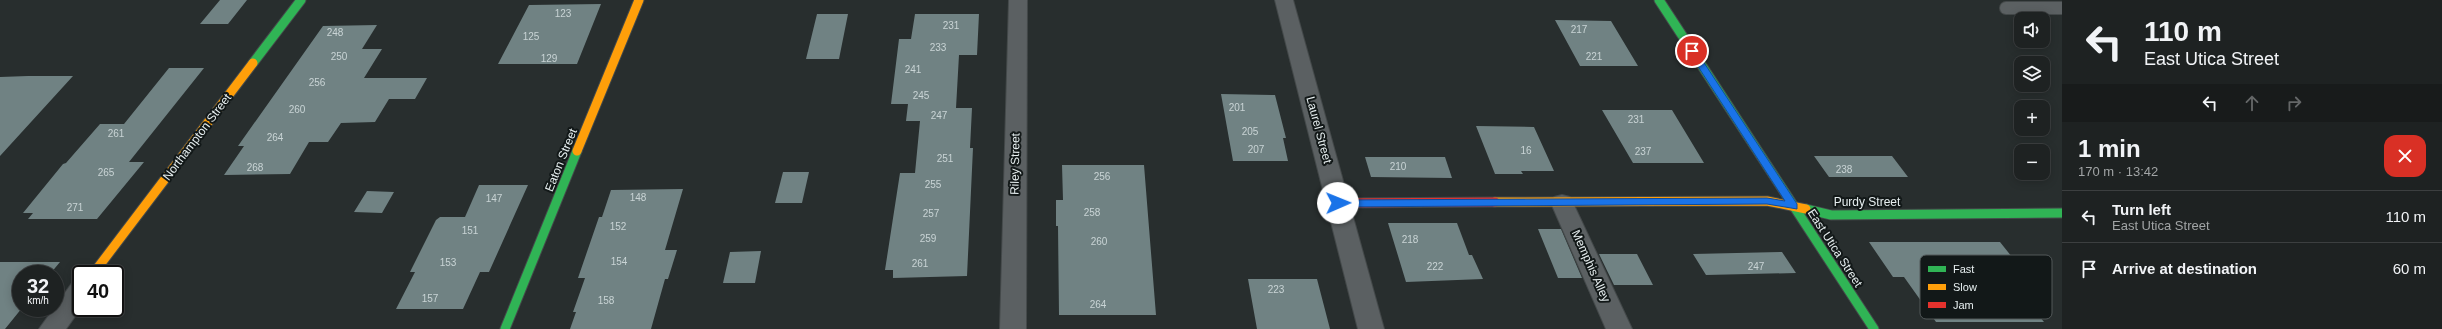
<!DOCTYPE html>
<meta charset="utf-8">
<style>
body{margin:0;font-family:Helvetica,sans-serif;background:#2b2f2f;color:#f1f3f6;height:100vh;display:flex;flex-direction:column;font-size:15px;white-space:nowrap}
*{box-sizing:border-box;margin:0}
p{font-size:13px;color:#a1a4a5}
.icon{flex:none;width:22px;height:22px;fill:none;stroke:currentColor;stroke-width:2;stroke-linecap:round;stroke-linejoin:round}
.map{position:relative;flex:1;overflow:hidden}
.sheet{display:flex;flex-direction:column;background:#1e2222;width:380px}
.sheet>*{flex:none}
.banner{background:#1e2222;color:#f1f3f6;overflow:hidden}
.tools{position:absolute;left:2014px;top:12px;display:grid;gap:8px}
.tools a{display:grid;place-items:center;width:36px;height:36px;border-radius:8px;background:#1e2222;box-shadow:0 2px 10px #0003,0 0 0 1px #3c3f40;font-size:20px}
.speed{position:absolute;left:12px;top:265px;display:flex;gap:8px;font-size:20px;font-weight:700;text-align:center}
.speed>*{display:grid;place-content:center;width:52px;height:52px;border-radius:50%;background:#1e2222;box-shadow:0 2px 10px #0003,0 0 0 1px #3c3f40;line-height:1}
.speed small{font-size:10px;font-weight:400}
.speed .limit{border:2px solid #111;border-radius:6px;background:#fff;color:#111}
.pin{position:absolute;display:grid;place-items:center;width:34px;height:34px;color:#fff;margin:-17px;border:2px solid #fff;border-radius:50%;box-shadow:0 1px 4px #0007}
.me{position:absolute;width:44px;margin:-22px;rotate:89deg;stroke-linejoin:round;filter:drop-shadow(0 0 3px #0008)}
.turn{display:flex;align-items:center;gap:14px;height:84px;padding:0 16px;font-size:18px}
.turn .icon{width:52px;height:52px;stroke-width:2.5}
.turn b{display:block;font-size:28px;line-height:34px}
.lanes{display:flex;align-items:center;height:38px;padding:0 16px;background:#0003;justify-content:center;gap:20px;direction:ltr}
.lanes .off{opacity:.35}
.round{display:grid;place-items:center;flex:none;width:42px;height:42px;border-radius:12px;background:#2b2f2f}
.head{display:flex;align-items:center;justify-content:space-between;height:68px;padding:0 16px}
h1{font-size:24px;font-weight:800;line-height:30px}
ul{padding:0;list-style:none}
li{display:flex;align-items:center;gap:12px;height:52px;padding:0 16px;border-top:1px solid #3c3f40}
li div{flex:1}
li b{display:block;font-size:15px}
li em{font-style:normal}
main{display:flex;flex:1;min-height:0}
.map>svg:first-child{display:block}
</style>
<main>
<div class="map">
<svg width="2062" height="329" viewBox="0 0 2062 329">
<rect width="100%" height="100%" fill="#282e2e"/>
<path fill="#708283" d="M220 0H247L228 24H200Z
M601 4 577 64H498L529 5Z
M817 14H848L839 59H806Z
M915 14H979L977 55H959L956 108H972L970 148H973L967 276 893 278V270H885L900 173H915L920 121H906L908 104H891L899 39H911Z
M1555 20 1611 21 1638 66H1580Z
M377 25 362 49H382L364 78H427L415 99H389L375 122 341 123 328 142H309L290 174 224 175 244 146H238L323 26Z
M169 68H204L129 162H144L97 219H28L33 213H23L63 164 66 163 100 124H124Z
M28 76H73L0 156V77Z
M1221 94 1275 95 1286 138H1283L1288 161H1233Z
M1602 110H1672L1704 163H1633Z
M1476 126 1534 127 1554 171H1521L1523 174H1495Z
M1814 156H1892L1908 177H1829Z
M1365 157H1445L1452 178 1371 177Z
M1062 165H1144L1156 315H1059L1058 226H1056V200H1063Z
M783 172H809L802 203H775Z
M479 185H528L489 272H480L463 309H396L415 272H410L436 220 440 217H465Z
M683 189 665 250H677L668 279H665L651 329H570L576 312H573L585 278H578L599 217H602L611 190Z
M367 191 394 192 382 213 354 212Z
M1388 223H1457L1469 255H1472L1483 279 1406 282Z
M1538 229H1561L1582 278H1558Z
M1869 242H2000L2028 277H2016L2042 311H2035L2044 322H1936L1904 277H1893Z
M761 251 755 283H723L730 252Z
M1782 252 1796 273 1706 275 1693 254Z
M1599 254H1637L1653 285H1614Z
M0 262H60L50 274H21L22 308 5 329H0Z
M1248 279H1317L1330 329H1257Z"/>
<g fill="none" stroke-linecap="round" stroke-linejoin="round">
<defs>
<path id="lane" d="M2006 8H2062"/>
<path id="street" d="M1009 0H1027L1026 329H1000Z
M1275 0H1293L1384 329H1358Z
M1562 195 1570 197 1573 203 1632 329H1606L1551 203 1554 197Z
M81 280V308L66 329H39L72 283Z"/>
<path id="fast" d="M1659 0 1874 329
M253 63 301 0
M1806 209 1831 215 2062 213
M505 329 577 151"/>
<path id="slow" d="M577 151 639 0
M1495 202 1767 201 1806 209
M93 274 253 63"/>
<path id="jam" d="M1338 203 1495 202"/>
</defs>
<use href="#lane" stroke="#44494a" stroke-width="14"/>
<use href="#street" stroke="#44494a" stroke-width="2"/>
<use href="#fast" stroke="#44494a" stroke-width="11"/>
<use href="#slow" stroke="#44494a" stroke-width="11"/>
<use href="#jam" stroke="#44494a" stroke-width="11"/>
<use href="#lane" stroke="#5b6062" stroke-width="12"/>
<use href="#street" fill="#5b6062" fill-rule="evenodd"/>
<use href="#fast" stroke="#30b455" stroke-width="9"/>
<use href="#slow" stroke="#ff9f0a" stroke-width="9"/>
<use href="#jam" stroke="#e5322d" stroke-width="9"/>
</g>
<path fill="#1a73e8" stroke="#114b97" d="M1689 49H1695L1797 204V209L1767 204 1338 207 1333 203 1338 200 1767 198 1785 201 1688 51Z"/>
<g text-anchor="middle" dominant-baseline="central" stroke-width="4" stroke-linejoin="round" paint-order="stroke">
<g font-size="10" fill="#c9d4d5">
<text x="563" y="13">123</text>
<text x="951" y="25">231</text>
<text x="1579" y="29">217</text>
<text x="335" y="32">248</text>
<text x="531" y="36">125</text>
<text x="938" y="47">233</text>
<text x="339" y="56">250</text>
<text x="1594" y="56">221</text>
<text x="549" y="58">129</text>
<text x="913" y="69">241</text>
<text x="317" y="82">256</text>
<text x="921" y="95">245</text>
<text x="1237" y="107">201</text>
<text x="297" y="109">260</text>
<text x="939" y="115">247</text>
<text x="1636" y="119">231</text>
<text x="1250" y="131">205</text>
<text x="116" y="133">261</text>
<text x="275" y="137">264</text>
<text x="1256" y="149">207</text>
<text x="1526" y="150">16</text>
<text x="1643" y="151">237</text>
<text x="945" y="158">251</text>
<text x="1398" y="166">210</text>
<text x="255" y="167">268</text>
<text x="1844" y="169">238</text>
<text x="106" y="172">265</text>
<text x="1102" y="176">256</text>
<text x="933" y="184">255</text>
<text x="638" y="197">148</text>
<text x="494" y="198">147</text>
<text x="75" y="207">271</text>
<text x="1092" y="212">258</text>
<text x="931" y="213">257</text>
<text x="618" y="226">152</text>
<text x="470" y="230">151</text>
<text x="928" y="238">259</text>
<text x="1410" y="239">218</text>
<text x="1099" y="241">260</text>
<text x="619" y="261">154</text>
<text x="448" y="262">153</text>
<text x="920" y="263">261</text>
<text x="1435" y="266">222</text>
<text x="1756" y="266">247</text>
<text x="1276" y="289">223</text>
<text x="430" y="298">157</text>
<text x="606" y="300">158</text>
<text x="1098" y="304">264</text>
</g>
<g font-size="12" fill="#e7eff0" stroke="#121818">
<text transform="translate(1319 130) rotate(75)">Laurel Street</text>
<text transform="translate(197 137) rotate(-53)">Northampton Street</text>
<text transform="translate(561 160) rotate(-68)">Eaton Street</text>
<text transform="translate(1015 164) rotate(-89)">Riley Street</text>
<text x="1867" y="202">Purdy Street</text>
<text transform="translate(1835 248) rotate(57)">East Utica Street</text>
<text transform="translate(1591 266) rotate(66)">Memphis Alley</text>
</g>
</g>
<rect x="1920" y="255" width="132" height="64" rx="6" fill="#121818" stroke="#525859" stroke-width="1"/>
<rect x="1928" y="266" width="18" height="6" fill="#30b455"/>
<rect x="1928" y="284" width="18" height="6" fill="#ff9f0a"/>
<rect x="1928" y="302" width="18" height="6" fill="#e5322d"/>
<g font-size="11" fill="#e7eff0">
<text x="1953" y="273">Fast</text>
<text x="1953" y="291">Slow</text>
<text x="1953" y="309">Jam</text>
</g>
</svg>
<div class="tools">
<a><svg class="icon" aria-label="sound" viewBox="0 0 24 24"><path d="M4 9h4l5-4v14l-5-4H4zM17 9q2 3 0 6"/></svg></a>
<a><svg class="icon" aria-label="layers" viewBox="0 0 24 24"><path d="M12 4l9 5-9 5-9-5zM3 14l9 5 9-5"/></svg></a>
<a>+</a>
<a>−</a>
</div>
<div class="speed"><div>32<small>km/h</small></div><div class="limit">40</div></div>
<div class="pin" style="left:1692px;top:51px;background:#d93025"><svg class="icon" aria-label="arrive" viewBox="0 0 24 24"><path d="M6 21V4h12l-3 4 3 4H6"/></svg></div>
<svg class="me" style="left:1338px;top:203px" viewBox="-20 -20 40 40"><circle r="19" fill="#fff"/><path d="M0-13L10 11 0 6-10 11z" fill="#1a73e8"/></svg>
</div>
<section class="sheet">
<div class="banner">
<div class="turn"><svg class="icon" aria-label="left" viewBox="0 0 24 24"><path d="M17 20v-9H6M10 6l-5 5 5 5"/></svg><div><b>110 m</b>East Utica Street</div></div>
<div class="lanes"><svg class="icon" aria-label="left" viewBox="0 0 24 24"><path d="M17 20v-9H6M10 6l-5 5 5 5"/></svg><svg class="icon off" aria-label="ahead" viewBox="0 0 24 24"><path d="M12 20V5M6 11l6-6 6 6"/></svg><svg class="icon off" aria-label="right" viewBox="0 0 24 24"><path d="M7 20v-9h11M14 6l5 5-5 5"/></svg></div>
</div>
<div class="head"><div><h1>1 min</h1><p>170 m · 13:42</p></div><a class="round" style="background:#d93025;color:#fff"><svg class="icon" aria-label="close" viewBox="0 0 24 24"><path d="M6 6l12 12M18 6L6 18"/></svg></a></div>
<ul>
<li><svg class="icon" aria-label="left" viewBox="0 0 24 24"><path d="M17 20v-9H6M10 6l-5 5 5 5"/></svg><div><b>Turn left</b><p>East Utica Street</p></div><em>110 m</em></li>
<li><svg class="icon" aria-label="arrive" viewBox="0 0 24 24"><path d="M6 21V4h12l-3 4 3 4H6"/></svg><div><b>Arrive at destination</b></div><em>60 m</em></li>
</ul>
</section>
</main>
